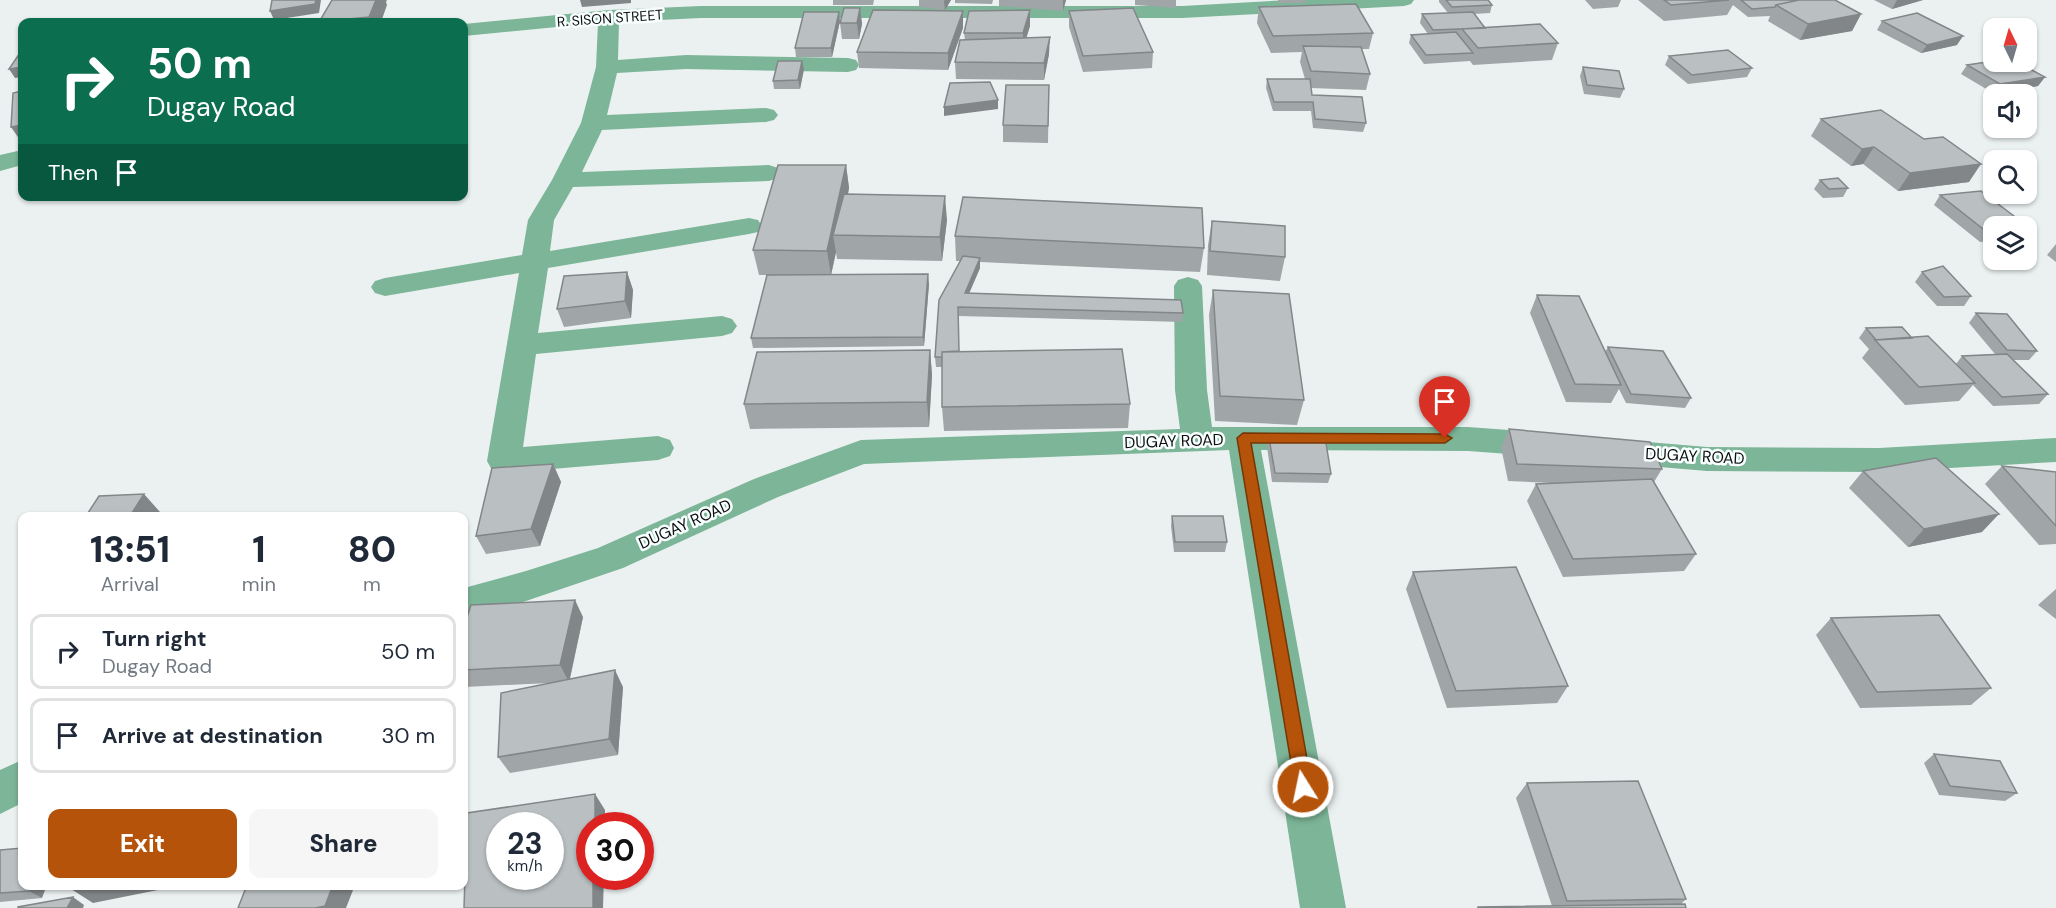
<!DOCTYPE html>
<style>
body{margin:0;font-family:"DM Sans",sans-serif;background:#f6f6f7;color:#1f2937;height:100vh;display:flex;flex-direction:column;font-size:22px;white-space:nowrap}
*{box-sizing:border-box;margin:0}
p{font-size:20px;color:#747a83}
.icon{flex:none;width:33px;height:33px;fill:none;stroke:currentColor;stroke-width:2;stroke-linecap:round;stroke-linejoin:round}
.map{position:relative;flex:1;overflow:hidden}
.side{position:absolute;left:18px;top:512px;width:450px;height:378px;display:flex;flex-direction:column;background:#fff;border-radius:12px;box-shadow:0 2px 4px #0004}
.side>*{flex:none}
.guide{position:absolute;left:18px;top:18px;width:450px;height:183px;border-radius:12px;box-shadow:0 2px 4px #0004;background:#0b6e4f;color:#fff;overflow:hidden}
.needle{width:39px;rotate:355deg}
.controls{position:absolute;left:1983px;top:18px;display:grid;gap:12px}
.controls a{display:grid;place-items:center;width:54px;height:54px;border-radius:12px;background:#fff;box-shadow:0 2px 4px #0004;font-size:30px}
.speed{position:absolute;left:486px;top:812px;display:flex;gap:12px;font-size:30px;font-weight:700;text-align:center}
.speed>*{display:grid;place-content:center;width:78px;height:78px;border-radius:50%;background:#fff;box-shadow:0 2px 4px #0004;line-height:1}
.speed small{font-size:15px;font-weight:400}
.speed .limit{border:9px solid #d22;background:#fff;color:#111}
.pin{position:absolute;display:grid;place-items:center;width:51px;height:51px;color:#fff;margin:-62px -26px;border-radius:50% 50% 50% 0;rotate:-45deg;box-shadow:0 0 6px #0007}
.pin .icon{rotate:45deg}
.me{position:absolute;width:66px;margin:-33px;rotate:350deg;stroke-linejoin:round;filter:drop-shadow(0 0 4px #0008)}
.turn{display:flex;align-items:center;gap:21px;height:126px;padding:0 30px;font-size:27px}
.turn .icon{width:78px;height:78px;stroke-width:2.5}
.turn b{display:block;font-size:42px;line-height:51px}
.then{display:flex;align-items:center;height:57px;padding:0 30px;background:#0003;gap:12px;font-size:22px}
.eta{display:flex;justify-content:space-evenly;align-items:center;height:102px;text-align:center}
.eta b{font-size:36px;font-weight:800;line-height:42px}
.cta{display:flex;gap:12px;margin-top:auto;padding:12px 30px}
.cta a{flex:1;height:69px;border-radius:12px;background:#b45309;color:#fff;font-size:24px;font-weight:800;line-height:69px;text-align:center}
.cta a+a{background:#f6f6f7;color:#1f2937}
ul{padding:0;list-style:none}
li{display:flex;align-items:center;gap:18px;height:75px;margin:0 12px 9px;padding:0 18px;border:3px solid #e0e1e3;border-radius:12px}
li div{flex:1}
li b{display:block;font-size:22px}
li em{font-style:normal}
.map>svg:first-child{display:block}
</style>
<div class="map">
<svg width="2056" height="908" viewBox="0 0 2056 908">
<rect width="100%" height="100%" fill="#ebf1f1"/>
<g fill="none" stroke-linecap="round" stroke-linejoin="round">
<path fill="#7cb597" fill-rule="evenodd" d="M1289 0H1414L1411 4 1404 6 1182 18H701L619 22 618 60 686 55 848 58 856 60 859 65 856 70 848 72 686 69 617 73 607 115 766 108 774 110 778 115 774 120 766 122 602 130 582 172 769 165 778 168 782 173 778 178 769 181 573 187 554 220 550 251 749 218 758 220 762 226 758 232 749 234 548 268 538 333 722 316 732 319 737 326 732 333 722 336 536 354 523 447 658 436 670 440 674 448 670 456 658 460 504 473 492 470 487 461 519 273 385 296 375 293 371 287 375 281 385 278 522 255 528 220 552 180 581 123 596 67 598 23 464 36V24L609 10 701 6H1182Z
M22 150V165L0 171V155Z
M1188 277 1198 280 1202 286 1207 390 1212 427H1468L1549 433 1561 437 1565 445 1561 453 1549 457 1468 451 1261 450 1346 908H1300L1229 450 864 464 778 497 623 568 526 601 464 618V588L526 571 598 548 754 479 861 440 1180 429 1175 390 1174 286 1178 280Z
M2056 438V462L1879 472 1707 471 1612 463 1600 459 1596 451 1600 443 1612 439 1707 447 1879 448Z
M22 760V803L0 814V770Z"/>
</g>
<path fill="#a0a5a7" d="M833 0H874L873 5H833Z
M919 0H951L945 10 919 7Z
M955 0H993L992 4 955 3Z
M999 0H1066L1063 11 999 6Z
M1135 0H1176V8L1135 5Z
M1278 0H1306L1305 3H1278Z
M1439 0H1488L1492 5 1490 13 1474 14 1485 28 1558 43 1552 60 1473 65 1470 61 1424 64 1409 43 1411 35 1428 34 1420 23 1422 14 1448 13 1439 2Z
M1585 0H1621L1618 7 1593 9Z
M1638 0H1835L1861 14 1852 31 1800 40 1768 21 1770 16 1748 17 1733 5 1727 15 1664 21Z
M1874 0H1923L1892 9Z
M1259 7 1373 33 1369 49H1362L1370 74 1366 90 1311 88 1312 95 1366 123 1363 132 1313 128 1311 111H1273L1266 88 1267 79H1305L1300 62 1302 52 1271 53 1257 23Z
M860 8 862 24 859 39H842L840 23Z
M1030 10V26L1026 38 1049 54 1044 80 956 79 955 62 965 40 964 33Z
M1069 11 1153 52 1152 68 1083 72 1069 27Z
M840 21 832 57H796L795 48Z
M1882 21 1957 45 1921 53 1877 30Z
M963 28 948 70 859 68 857 52Z
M1669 56 1752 68 1747 77 1688 84 1665 65Z
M1967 65 2045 77 2038 86 1993 93 1961 74Z
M1583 67 1624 89 1620 98 1584 94 1580 76Z
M804 69 800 89H774L773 81Z
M1049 85 1048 143 1003 142V125Z
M1821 119 1969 182 1898 191 1863 164 1851 166 1811 136Z
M846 165 849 188 848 194 947 220 942 261 837 259 836 252 831 275 929 284 924 346 753 348 751 338 816 275H759L753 250Z
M1820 180 1848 188 1843 197 1823 198 1814 189Z
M1981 191 2031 229 2026 234V226H1994V240L1980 242 1934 205 1940 195Z
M1212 221 1285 257 1280 281 1207 275 1208 245Z
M955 236 1204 248 1200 272 980 262V268L969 293 1183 313 1182 322 958 316 959 351 1130 404 1128 428 944 431 942 407V367H936L935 357 960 261H956Z
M2056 244V262L2047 255Z
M627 272 633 290 631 318 564 327 557 309Z
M1922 272 1971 296 1964 306H1937L1915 282Z
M1213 290 1304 400 1297 425 1215 421 1209 315Z
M1537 295 1605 352 1608 347 1691 398 1685 408 1626 403 1619 389 1611 403 1566 402 1530 313Z
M1976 313 2037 351 2029 360H2013L2048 394 2039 404 1993 406 1973 385 1959 401 1905 405 1862 358 1869 349 1859 338 1866 328 1912 338 1956 364 1962 356 1995 354 1969 323Z
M930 350 932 375 929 427 750 429 744 404Z
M1509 429 1662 469 1654 482 1696 554 1684 571 1563 577 1527 501 1536 484 1551 483 1508 481 1501 447Z
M1269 438 1331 474 1328 483 1272 482 1267 447Z
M553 464 561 482 540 546 486 554 476 536Z
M2002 466 2056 472V544L2039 545 1985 484Z
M1863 471 1982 532 1908 547 1849 488Z
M1172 516 1227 542 1225 552H1174L1171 526Z
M1413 572 1568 686 1557 703 1447 708 1406 589Z
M2056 589V619L2038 605Z
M583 617 570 679 623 687 618 755 510 773 498 757 550 683 464 687V626Z
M1831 618 1991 688 1971 705 1860 708 1816 635Z
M1934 754 2017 793 2005 801 1939 795 1924 763Z
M1527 783 1686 899 1680 905 1686 908H1477L1478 907 1552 906 1516 798Z
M0 850 42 898 0 902Z"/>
<path fill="#828688" d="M316 0H321L319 13 274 20 270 11Z
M376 0H387L386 2 387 5 381 22H319Z
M580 0H631V3L582 7Z
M945 0H951L945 10 944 1Z
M1063 0H1066L1063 11Z
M1897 0H1923L1892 9Z
M860 8 862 24 859 39 857 23Z
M1030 10V26L1023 49V33Z
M963 11V28L948 70V53Z
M839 12 840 21 832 57 831 48Z
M1861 14 1852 31 1800 40 1808 24Z
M1963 36 1957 45 1921 53 1927 45Z
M1050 37 1049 54 1044 80V63Z
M802 61 804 69 800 89 798 80Z
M22 67V77L15 78 9 69Z
M2045 77 2038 86 1993 93 2000 84Z
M998 100V109L944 116V107Z
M22 125V143L11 127Z
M1874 147 1863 164 1851 166 1862 149Z
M1981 164 1969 182 1898 191 1910 173Z
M846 165 849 188 840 235H833L836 252 831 275 827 251Z
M945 196 947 220 942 261 940 237Z
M980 258V268L965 303V293Z
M627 272 633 290 631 318 625 301Z
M928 274 929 284 924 346 923 337Z
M930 350 932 375 929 427 927 402Z
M553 464 561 482 540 546 531 529Z
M144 494 160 512 157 516H130Z
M1999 514 1982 532 1908 547 1924 529Z
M575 600 583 617 569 682 560 665Z
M615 670 623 687 618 755 609 739Z
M595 794 605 810V825H595Z
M593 876H604L603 908H593Z
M32 885H47L42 898 29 891Z
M90 885H183L93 903 71 889Z
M333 885H355L346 908H315Z
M73 897 84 905 83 908H67Z"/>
<path fill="#bac0c2" stroke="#828688" stroke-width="1.5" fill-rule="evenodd" d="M272 0H316L315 4 270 11Z
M332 0H376L369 17 319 22Z
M1446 0H1488L1492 5 1452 7Z
M1664 0H1729L1671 5Z
M1741 0H1799L1776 5 1775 7 1752 9Z
M1799 0H1835L1861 14 1808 24 1776 5Z
M1356 4 1373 33 1273 36 1259 7Z
M844 8H860L857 23H840Z
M1133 8 1153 52 1083 56 1069 11Z
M873 10 963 11 948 53 857 52Z
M1030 10 1023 33H964L969 11Z
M804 12H839L831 48H795Z
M1473 12 1485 28 1433 30 1422 14Z
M1917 13 1963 36 1927 45 1882 21Z
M1540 24 1558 43 1478 48 1462 29Z
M1456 32 1473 53 1426 55 1411 35Z
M1050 37 1044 63 955 62 960 40Z
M1303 46 1361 47 1370 74 1311 71Z
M22 50V67L9 69Z
M1728 50 1752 68 1692 75 1669 56Z
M778 61H802L798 80 773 81Z
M1994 61 2017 62 2045 77 2000 84 1967 65Z
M1583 67 1619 71 1624 89 1587 85Z
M1267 79H1310L1312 95 1362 97 1366 123 1315 119 1313 102H1274Z
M990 82 998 100 944 107 950 83Z
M1006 85H1049L1048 126 1003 125Z
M22 91V125L11 127 13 93Z
M1881 110 1924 139 1943 137 1981 164 1910 173 1874 147 1862 149 1821 119Z
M778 165H846L827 251 753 250Z
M1838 178 1848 188 1829 189 1820 180Z
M1981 191 2031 229H2026V226H1994V232H1987L1940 195Z
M844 194 945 196 940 237 833 235Z
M963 197 1202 208 1204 248 955 236Z
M1212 221 1285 226V257L1210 251Z
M963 256 980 258 965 293 1181 300 1183 313 958 307 959 351 942 352V357H935L939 300Z
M1943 266 1971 296 1944 297 1922 272Z
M627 272 625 301 557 309 564 276Z
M928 274 923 337 751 338 767 275Z
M1213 290 1289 294 1304 400 1220 396Z
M1537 295 1579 296 1621 385 1575 384Z
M1976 313 2007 314 2037 351 2007 350Z
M1902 327 1912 338 1876 340 1866 328Z
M1928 336 1975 383 1919 387 1875 340Z
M1608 347 1663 351 1691 398 1631 394Z
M1122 349 1130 404 942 407V352Z
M930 350 927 402 744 404 757 352Z
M2007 354 2048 394 2002 397 1962 356Z
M1509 429 1650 442 1662 469 1517 464Z
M1325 437 1331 474 1275 473 1269 438Z
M1936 458 1999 514 1924 529 1863 471Z
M553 464 531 529 476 536 492 468Z
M2002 466 2056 472V526Z
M1652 479 1696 554 1573 559 1536 484Z
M144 494 130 516H86L99 496Z
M1172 516H1223L1227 542H1175Z
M1516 567 1568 686 1456 691 1413 572Z
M575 600 560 665 464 670V626L471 605Z
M1939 615 1991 688 1877 692 1831 618Z
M615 670 609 739 498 757 501 693Z
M1934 754 2000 761 2017 793 1950 786Z
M1638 781 1686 899 1567 901 1527 783Z
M595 794V825H590V876H593V908H464L467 813ZM500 825H550V876H500Z
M22 848V885H32L29 891 0 893V850Z
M73 885H90L71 889Z
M247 885H333L325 906 315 908H238Z
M73 897 67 908H18V907Z
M1685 904 1686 908H1478V907Z"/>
<path fill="#b45309" stroke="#753606" stroke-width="1.5" d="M1243 433 1445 434 1452 438 1445 443H1251L1312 787 1310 793 1303 795 1297 793 1295 787 1237 438Z"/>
<g text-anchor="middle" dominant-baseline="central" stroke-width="5" stroke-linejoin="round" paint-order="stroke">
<g font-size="14" fill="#0d0f0f" stroke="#f8fffe">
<text transform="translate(610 18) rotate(-4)">R. SISON STREET</text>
</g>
<g font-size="16" fill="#0d0f0f" stroke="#f8fffe">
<text transform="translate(1174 441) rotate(-2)">DUGAY ROAD</text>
<text transform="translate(1695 456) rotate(3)">DUGAY ROAD</text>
<text transform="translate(685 524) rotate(-24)">DUGAY ROAD</text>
</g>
</g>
</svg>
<div class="controls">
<a><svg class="needle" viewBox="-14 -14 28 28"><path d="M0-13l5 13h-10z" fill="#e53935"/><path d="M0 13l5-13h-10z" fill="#747a83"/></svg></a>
<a><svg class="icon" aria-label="sound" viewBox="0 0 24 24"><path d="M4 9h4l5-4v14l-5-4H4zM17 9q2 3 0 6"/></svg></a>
<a><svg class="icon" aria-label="search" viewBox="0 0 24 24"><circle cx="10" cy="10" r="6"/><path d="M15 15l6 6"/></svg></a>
<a><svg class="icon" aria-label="layers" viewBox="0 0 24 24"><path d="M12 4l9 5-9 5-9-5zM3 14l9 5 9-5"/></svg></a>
</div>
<div class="speed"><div>23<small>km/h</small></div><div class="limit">30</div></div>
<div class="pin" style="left:1445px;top:438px;background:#d93025"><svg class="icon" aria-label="arrive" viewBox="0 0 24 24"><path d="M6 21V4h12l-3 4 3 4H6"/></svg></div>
<svg class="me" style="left:1303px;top:787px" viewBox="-20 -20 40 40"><circle r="17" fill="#b45309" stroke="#fff" stroke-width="3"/><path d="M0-11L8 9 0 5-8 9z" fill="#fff"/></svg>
<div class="guide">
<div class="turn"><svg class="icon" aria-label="right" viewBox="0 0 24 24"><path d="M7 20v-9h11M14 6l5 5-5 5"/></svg><div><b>50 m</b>Dugay Road</div></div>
<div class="then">Then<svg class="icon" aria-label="arrive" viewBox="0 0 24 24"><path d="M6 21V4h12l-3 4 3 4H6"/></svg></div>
</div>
<section class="side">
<div class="eta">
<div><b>13:51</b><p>Arrival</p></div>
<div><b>1</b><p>min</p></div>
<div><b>80</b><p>m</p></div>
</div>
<ul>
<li><svg class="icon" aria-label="right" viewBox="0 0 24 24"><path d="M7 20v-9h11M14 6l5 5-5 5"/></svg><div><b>Turn right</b><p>Dugay Road</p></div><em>50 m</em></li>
<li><svg class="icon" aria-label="arrive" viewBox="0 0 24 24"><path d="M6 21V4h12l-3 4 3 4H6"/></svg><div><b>Arrive at destination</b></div><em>30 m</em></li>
</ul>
<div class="cta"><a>Exit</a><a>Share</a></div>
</section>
</div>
